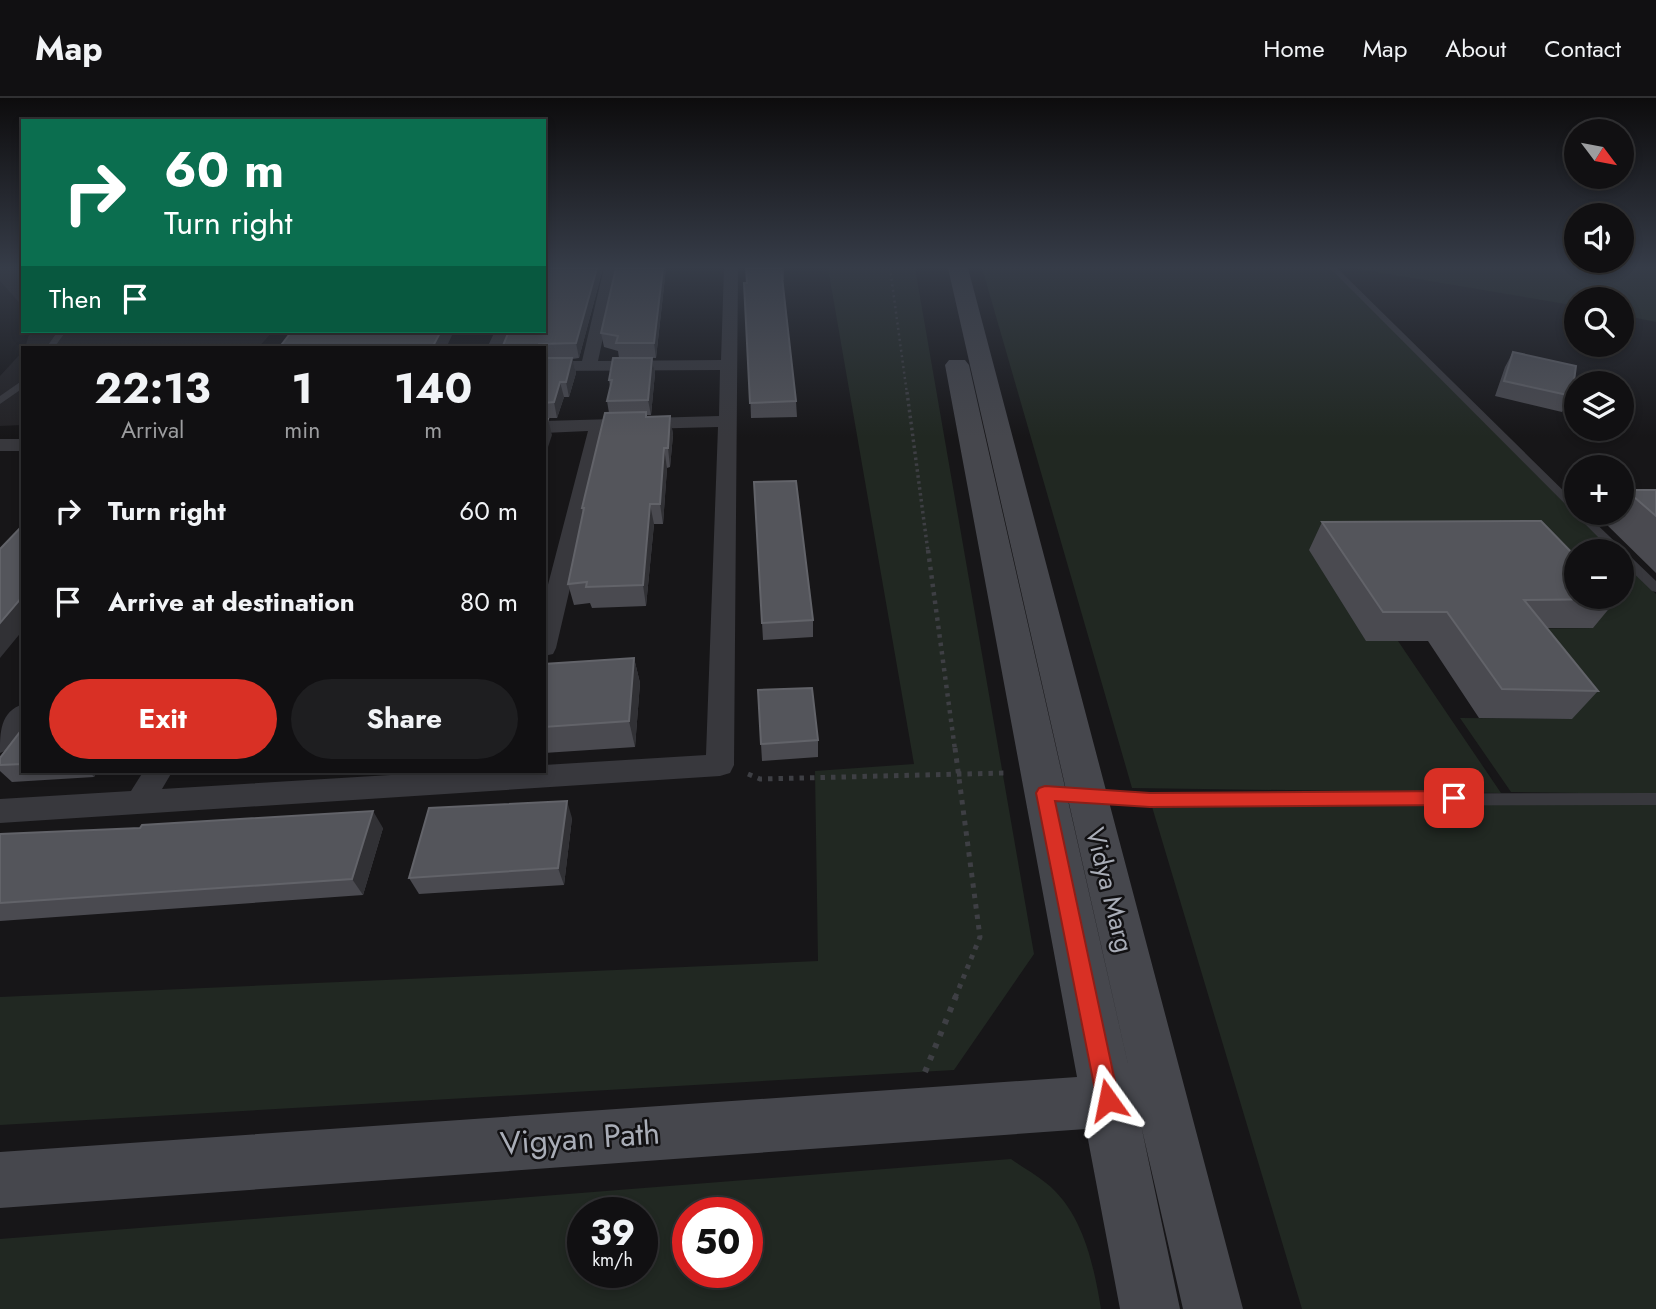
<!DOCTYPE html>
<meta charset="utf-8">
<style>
body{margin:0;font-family:Jost,sans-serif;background:#1e1e20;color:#f1f3f6;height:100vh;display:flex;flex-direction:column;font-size:26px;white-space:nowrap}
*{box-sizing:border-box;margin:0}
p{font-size:23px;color:#9c9d9f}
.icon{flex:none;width:38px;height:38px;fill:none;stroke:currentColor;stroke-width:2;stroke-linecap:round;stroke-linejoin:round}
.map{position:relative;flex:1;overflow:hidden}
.side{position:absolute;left:21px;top:248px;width:525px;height:427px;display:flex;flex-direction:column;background:#111012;border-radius:0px;box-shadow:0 4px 10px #0003,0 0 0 2px #303032}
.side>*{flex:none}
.banner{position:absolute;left:21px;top:21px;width:525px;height:214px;border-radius:0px;box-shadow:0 4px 10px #0003,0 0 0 2px #303032;background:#0b6e4f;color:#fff;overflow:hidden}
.needle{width:46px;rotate:122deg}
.controls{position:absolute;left:1564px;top:21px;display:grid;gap:14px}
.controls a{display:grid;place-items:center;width:70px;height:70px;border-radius:50%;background:#111012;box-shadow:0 4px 10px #0003,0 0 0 2px #303032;font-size:35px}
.speed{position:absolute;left:567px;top:1099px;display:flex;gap:14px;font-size:35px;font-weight:700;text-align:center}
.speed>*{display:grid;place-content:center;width:91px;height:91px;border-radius:50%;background:#111012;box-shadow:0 4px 10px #0003,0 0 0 2px #303032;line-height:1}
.speed small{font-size:18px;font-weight:400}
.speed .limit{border:10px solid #d22;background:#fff;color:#111}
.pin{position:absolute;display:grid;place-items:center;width:60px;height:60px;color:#fff;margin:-30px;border-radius:14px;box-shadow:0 4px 10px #0006}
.me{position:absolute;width:77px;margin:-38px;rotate:348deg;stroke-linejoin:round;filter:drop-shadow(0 0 5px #0008)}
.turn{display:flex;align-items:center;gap:24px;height:147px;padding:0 28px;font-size:32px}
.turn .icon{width:91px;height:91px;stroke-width:2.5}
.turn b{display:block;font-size:49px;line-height:60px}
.then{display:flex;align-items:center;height:66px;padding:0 28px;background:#0003;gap:14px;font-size:26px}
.eta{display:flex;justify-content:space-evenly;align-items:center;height:119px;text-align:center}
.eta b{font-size:42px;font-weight:700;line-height:49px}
.action{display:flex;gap:14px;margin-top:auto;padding:14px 28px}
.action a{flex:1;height:80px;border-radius:42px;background:#d93025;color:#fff;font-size:28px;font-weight:700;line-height:80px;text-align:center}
.action a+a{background:#1e1e20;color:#f1f3f6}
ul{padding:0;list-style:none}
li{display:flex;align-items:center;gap:21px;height:91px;padding:0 28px}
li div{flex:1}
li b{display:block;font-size:26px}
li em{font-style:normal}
header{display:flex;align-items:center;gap:42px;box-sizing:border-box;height:98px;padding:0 35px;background:#111012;border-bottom:2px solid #303032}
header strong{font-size:33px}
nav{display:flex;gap:38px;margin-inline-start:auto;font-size:24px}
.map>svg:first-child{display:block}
</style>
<header>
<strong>Map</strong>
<nav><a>Home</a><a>Map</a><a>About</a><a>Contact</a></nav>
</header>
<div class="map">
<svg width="1656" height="1211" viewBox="0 0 1656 1211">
<rect width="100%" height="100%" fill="#171618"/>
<path fill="#232225" d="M0 170H23V209L0 183Z
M30 233H273L258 250H25Z
M23 253V327L0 328V278Z"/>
<path fill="#212822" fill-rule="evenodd" d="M828 170H915L1034 856 954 972 0 1027V899L818 863 815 673 914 666Z
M982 170H1331L1613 453H1577V499H1622V462L1656 496V696L1511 694 1460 620 1571 621 1504 531 1592 530 1521 451 1366 543H1398L1501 695 1132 690Z
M1353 170H1656V224L1622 217V201H1577V208Z
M1150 702 1656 705V1211H1302Z
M1011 1061C1022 1069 1035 1076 1046 1085 1083 1114 1094 1168 1101 1211H0V1141ZM583 1115H642V1174H583ZM688 1115H747V1174H688Z"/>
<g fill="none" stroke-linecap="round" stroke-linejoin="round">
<path stroke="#3e3f44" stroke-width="2.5" stroke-dasharray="2 3.5" stroke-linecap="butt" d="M890 170 907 296"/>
<path stroke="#3e3f44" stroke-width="3.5" stroke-dasharray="2.5 3.5" stroke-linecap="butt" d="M907 294 928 454"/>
<path stroke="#3e3f44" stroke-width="4.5" stroke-dasharray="3.5 5" stroke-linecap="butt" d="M928 452 955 652"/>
<path stroke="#3e3f44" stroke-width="5" stroke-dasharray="4.5 6" stroke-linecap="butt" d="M955 650 980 839 955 900
M748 676 760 681 1004 675"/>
<path stroke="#3e3f44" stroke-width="6" stroke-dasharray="5 8" stroke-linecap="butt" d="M925 974 956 898"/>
<path fill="#38383d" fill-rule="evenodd" d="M1330 170H1337L1577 406V415H1585L1656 483V494L1652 493 1622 464V453H1612Z
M58 233H66L54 250H46Z
M23 282V290L0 306V298Z
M1088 690 1150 696 1656 695V707L1150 708 1083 700 1080 696 1083 692Z"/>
<path fill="#38383d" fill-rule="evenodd" d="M604 170H618L598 263 721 262 724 170H738L734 667 730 675 720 678 0 725V701L131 693 143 674H172L162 691 440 674H544V667L706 657 718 329 607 332 556 550 553 556 544 558V502L588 333 544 335V323L719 318 720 272 544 273V263H582Z
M495 233H511L503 250H487Z
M0 341H23V353H0Z
M23 606C23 628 24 648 0 655 0 634 0 614 23 606Z"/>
<path fill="#46474d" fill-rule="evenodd" d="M948 170H968L1243 1211H1183L1141 1027 1180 1211H1120L1086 1031 0 1110V1054L1077 979 945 267 949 262H965L969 267 1130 975Z"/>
</g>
<path fill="#4a4a50" d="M603 170 579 260 572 261 576 275 569 299H564L557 320H544V250H502Z
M616 170H666L656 260H652L655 275 651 317H647V319L670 318 673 337 670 369 667 370 663 426H654L646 508 592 510 590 505 574 507 568 486 583 415 582 410 609 315 607 303 610 289 609 282 619 260 618 253 604 249 601 235Z
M746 170H784V182H783L796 303 797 319 751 320Z
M1513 254 1572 298 1562 314 1495 298 1505 269Z
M754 384 813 522V539L763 542Z
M1626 392H1656V475L1603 423 1610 415H1622V398Z
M1322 424 1617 501 1593 530H1547L1598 593 1572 621 1479 620 1428 543H1366L1309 452Z
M634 560 640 585 635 649 544 655V566Z
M23 630V674H97L94 679 12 684 0 673V660Z
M818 642V659L762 663 761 646Z
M572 720 564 787 419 796 409 780Z
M383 730 363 797 0 823V736Z"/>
<path fill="#313135" d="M597 170H603L579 260 576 245Z
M663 170H666L656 260 654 245Z
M359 233H375L365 250 358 235Z
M441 233H454L446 250H432Z
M572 260 576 275 569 299 566 284Z
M652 260 655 275 651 317 648 302Z
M560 284 564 299 557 320 554 304Z
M670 318 673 337 670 369 668 350Z
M548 321 552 337 544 361V332Z
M664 350 667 370 663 426 660 406Z
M650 406 654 426 646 508 643 487Z
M23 498V532L0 560V525Z
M634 560 640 585 635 649 629 623Z
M90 674H97L94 679Z
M567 703 572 720 564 787 558 770Z
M373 713 383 730 363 797 352 781Z"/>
<path fill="#54555b" stroke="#626369" stroke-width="2" d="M544 170H597L576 245 539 246V250H502L509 233H544Z
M616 170H663L654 245H616L618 238 601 235Z
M746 170H781L796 303 750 305 744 185H747Z
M292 233H359L358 235H378L379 233H441L432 250H279Z
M1513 254 1576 268 1572 298 1504 283Z
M544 260H572L566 284H560L554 304 544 305Z
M613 260H652L648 302 607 303 612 282H609Z
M646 314V319L670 318 668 350H664L660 406H650L643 487 586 489 587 484 568 486 584 410H582L605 315Z
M544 321H548L544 332Z
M796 383 813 522 762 525 754 384Z
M1626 392H1656V418Z
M1541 423 1577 460V499H1615L1617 501 1524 502 1598 593 1502 591 1447 514H1383L1322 424Z
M23 427V498L0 525V451Z
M634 560 629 623 544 629V566Z
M812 590 818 642 761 646 758 592Z
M23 630V666L0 667V660Z
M567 703 558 770 409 780 429 710Z
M373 713 352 781 0 805V736L140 730 142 727Z"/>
<linearGradient id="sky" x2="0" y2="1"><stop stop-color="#0d0c0d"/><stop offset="0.5" stop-color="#363c48"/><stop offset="1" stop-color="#363c48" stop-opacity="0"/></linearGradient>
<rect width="1656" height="339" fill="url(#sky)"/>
<path fill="#d93025" stroke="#8d1f18" stroke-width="2" d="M1045 688 1150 695 1454 693 1460 695 1462 700 1460 705 1454 707 1150 709 1055 703 1119 1002 1116 1010 1108 1014 1100 1010 1097 1002 1036 695 1039 690Z"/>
<g text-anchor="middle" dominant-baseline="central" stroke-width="5" stroke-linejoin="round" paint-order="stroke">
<g font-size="26" fill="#a9adb7" stroke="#121113">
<text transform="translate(1110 792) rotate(76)">Vidya Marg</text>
</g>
<g font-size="32" fill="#a9adb7" stroke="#121113">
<text transform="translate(580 1040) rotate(-4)">Vigyan Path</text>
</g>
</g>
</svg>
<div class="controls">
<a><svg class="needle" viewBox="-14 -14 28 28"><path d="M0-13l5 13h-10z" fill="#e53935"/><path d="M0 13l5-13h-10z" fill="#9c9d9f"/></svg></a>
<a><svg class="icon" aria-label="sound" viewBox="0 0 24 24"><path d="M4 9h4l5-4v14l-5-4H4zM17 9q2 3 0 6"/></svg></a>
<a><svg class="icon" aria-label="search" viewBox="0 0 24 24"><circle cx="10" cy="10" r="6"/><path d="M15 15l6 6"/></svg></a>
<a><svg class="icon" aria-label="layers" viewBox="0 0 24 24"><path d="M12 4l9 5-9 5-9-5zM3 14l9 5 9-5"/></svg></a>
<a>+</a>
<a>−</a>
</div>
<div class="speed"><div>39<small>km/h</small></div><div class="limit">50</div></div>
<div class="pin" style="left:1454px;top:700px;background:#d93025"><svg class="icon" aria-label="arrive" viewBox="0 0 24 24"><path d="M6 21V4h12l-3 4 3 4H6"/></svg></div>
<svg class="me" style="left:1108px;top:1002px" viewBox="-20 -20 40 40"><path d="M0-17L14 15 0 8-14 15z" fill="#d93025" stroke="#fff" stroke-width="4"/></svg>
<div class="banner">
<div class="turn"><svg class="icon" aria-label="right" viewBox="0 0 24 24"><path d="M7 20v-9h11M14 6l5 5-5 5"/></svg><div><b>60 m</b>Turn right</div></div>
<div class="then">Then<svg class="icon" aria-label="arrive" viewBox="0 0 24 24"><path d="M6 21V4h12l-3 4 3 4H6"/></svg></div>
</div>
<section class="side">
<div class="eta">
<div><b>22:13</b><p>Arrival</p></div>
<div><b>1</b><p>min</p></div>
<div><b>140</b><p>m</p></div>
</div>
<ul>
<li><svg class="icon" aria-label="right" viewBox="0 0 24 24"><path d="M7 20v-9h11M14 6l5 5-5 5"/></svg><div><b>Turn right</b></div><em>60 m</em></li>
<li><svg class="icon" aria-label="arrive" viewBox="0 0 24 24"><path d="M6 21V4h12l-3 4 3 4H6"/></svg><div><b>Arrive at destination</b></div><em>80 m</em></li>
</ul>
<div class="action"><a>Exit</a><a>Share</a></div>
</section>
</div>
